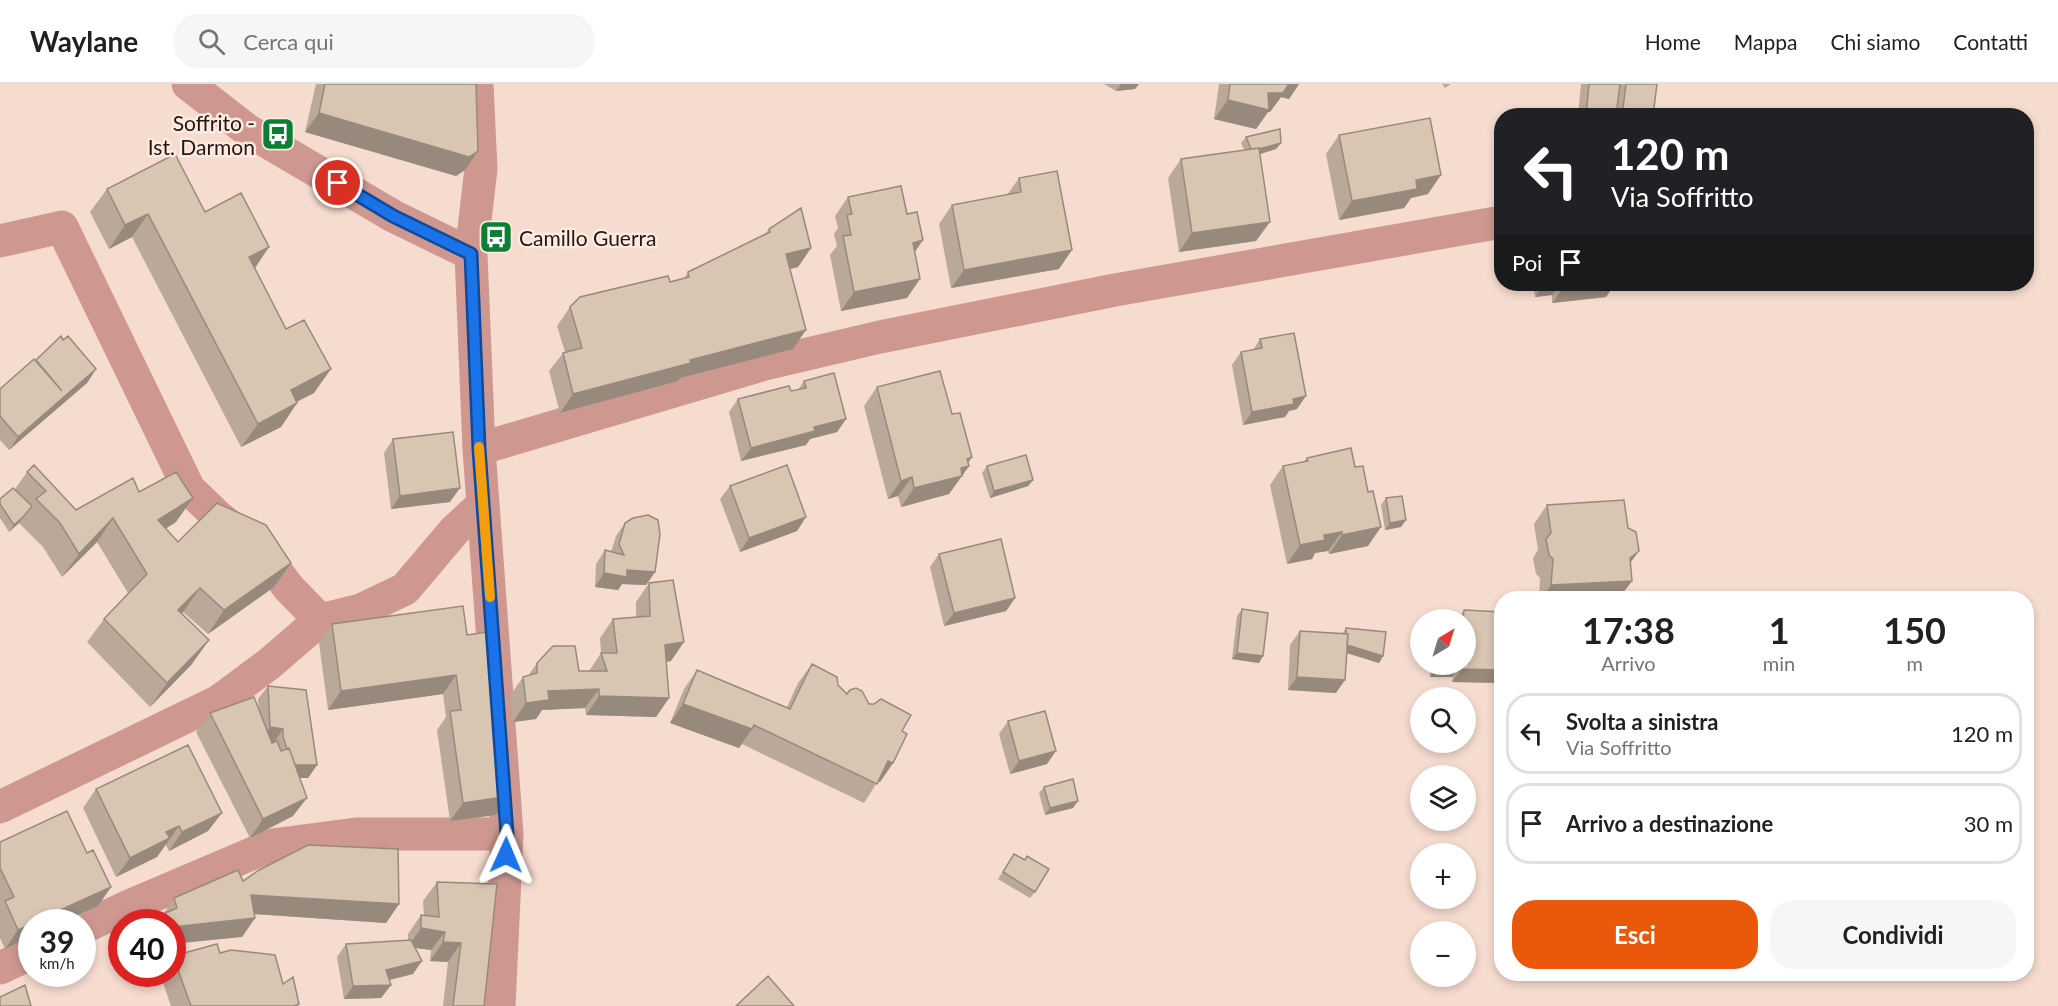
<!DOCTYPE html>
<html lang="it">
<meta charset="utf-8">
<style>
body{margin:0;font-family:Lato,sans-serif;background:#f6f6f6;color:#202124;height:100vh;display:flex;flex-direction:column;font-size:22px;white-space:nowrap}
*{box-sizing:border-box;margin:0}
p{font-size:20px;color:#757577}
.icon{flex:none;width:33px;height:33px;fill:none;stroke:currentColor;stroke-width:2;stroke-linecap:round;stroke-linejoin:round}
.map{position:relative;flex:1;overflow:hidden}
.panel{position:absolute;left:1494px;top:507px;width:540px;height:390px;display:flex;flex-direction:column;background:#fff;border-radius:24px;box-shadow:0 3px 9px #0003}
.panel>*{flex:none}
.guide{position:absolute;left:1494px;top:24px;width:540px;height:183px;border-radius:24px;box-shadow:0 3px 9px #0003;background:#202124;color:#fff;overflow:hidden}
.needle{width:39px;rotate:38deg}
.buttons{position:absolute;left:1410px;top:525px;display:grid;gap:12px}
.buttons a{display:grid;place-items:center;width:66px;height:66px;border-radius:50%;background:#fff;box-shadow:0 3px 9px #0003;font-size:30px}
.speed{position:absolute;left:18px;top:825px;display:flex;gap:12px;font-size:30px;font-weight:700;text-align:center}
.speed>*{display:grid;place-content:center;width:78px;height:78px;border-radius:50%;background:#fff;box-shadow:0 3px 9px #0003;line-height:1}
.speed small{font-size:15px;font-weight:400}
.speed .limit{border:9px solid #d22;background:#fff;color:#111}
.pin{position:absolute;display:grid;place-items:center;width:51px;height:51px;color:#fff;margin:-26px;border:3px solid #fff;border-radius:50%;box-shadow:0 2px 6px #0007}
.me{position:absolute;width:66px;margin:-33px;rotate:1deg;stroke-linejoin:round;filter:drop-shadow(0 0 4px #0008)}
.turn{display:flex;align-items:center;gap:21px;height:126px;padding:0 18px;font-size:27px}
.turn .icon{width:78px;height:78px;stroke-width:2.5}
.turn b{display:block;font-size:42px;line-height:51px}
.then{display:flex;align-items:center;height:57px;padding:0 18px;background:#0003;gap:12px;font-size:22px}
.eta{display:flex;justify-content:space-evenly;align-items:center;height:102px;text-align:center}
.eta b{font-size:36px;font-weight:700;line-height:42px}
.primary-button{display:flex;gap:12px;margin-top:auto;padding:12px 18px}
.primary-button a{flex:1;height:69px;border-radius:24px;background:#ea580c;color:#fff;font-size:24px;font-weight:700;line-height:69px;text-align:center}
.primary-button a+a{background:#f6f6f6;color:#202124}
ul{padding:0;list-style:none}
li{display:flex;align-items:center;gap:18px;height:81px;margin:0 12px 9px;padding:0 6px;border:3px solid #e0e0e0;border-radius:24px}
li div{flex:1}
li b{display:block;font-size:22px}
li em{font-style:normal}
header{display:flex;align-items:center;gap:36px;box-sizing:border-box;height:84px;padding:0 30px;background:#fff;border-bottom:2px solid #e0e0e0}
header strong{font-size:28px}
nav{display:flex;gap:33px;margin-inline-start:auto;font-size:21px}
.search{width:420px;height:54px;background:#f6f6f6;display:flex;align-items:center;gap:15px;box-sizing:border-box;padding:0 21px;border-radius:24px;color:#757577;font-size:22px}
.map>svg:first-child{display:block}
</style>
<header>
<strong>Waylane</strong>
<div class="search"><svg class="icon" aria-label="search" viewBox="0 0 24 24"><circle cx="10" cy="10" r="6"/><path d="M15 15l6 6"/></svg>Cerca qui</div>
<nav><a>Home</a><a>Mappa</a><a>Chi siamo</a><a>Contatti</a></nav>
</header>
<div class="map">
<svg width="2058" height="922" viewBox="0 0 2058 922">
<rect width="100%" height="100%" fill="#f6dbcf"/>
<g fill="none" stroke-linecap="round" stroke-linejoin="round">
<path stroke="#ce9891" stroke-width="33" d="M188 0 247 46 393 132 471 170
M477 0 481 85 471 170 479 365 507 750 499 922
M0 157 62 143 189 405 215 430 266 473 288 503 320 536
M479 365 765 280 880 253 1115 206 1496 139
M0 723 219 617 269 580 320 536 361 526 405 505 454 447 483 420
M82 844 127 823 272 761 356 750H507
M0 884 32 869"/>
</g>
<path fill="#baa999" d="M316 0H476L465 86 456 92 305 48Z
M1104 0H1139L1135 5 1116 7Z
M1219 0H1299L1289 15 1281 13 1270 28H1268L1256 45 1214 35Z
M1442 0H1451L1445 4Z
M1581 0H1657L1653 32H1578Z
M1339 51 1428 110 1411 114 1404 124 1339 136 1326 70Z
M1246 53 1281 59 1276 65 1260 70 1256 157 1179 168 1168 94 1181 75 1244 66 1241 59Z
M1019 94 1059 185 951 204 939 140 952 121 1007 111Z
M107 105 205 128 254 184 314 309 297 318V319L281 343 241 363 132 153 109 165 90 128Z
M848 113 915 168 907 214 841 227 830 171 837 162 834 150 838 144 835 132Z
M769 145 811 164 798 183 790 185 793 265 680 294 678 297 560 329 549 287 563 269 565 268 557 242 570 223 684 194 688 188 765 150Z
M1533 200H1615L1606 213 1552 219V211L1535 213Z
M61 252 96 285 87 299 9 366 0 356V305L35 277Z
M1260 255 1297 325 1289 327 1285 333 1243 341 1232 281 1241 268 1253 266Z
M804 297 846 335 837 348 810 355 806 361 741 377 729 328 738 315 798 306Z
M877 303 952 330 972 373 968 379 969 382 949 410 901 423 898 412 888 415 864 322Z
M393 355 450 418 391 425 384 369Z
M1307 374 1368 462 1329 470 1328 467 1315 469 1312 475 1287 480 1270 401 1283 382 1303 378Z
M987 382 1033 396 1028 402 990 414 982 389Z
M27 388 76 426 139 408 176 438 165 445 178 458 291 479 274 503 208 550 183 528 181 530 192 580 150 623 87 558 104 535 128 509 97 458 62 493 43 463 19 439 9 448 0 434V415L15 405Z
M730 402 806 433 797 447 740 468 720 415Z
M1386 414 1401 443 1385 446 1381 421Z
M1547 421 1630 479 1632 497 1619 514H1539L1540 494 1536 490 1533 474 1538 466 1534 440Z
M625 439 655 488 646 501 622 500 618 506 595 503 596 480 605 466 611 468 616 452Z
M939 470 1015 514 1006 527 944 542 930 483Z
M649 499 671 577 666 578 669 614 656 633 586 631 585 624 542 626 536 635 513 638 510 612 523 593 528 592 537 579 579 587H589L601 569 600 554 613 535 636 533V518Z
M1242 525 1259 579 1232 575 1237 532Z
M1464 526 1502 599 1452 598 1453 592 1452 593H1430V580H1466V536H1457Z
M332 540 467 551 496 731 450 737 437 646 446 633 443 610 328 626 319 559Z
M1346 544 1383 572 1379 579 1347 569 1336 609 1288 606 1290 561 1300 547 1342 550Z
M812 580 847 610 869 620 902 647 893 679 880 698 878 697 864 719 742 660 739 664 670 639 684 605 697 586 787 623 798 599Z
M268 602 317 681 308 694H300L293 732 250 754 196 648 210 629 259 627 258 615Z
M1008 637 1047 680 1010 690 999 650Z
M1044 703 1073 724 1045 731 1039 709Z
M96 705 208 747 169 767 166 761H165L157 773 116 793 83 724Z
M0 758 87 769 111 803 98 822 5 865 0 854Z
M1014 770 1025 776 1035 808 1030 814 998 795Z
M243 797 399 820 386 839 254 830 255 834 242 853 172 838H153L156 833 163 831 174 814Z
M437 798 497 800 484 922H443L448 878 430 877 431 866 415 864 413 890 389 896 391 901 381 914 344 915 337 873 346 860 408 856V850L421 831H424L423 817Z
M220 869 283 900 299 920 298 922H171L160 890H172V873L173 872Z"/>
<path fill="#978a7d" d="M1121 0H1139L1135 5 1116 7Z
M1286 0H1299L1289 15 1281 13 1270 28H1268L1256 45 1214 35 1228 16 1268 9Z
M319 29 478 67 465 86 456 92 305 48Z
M1281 59 1276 65 1247 74 1252 67Z
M1441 91 1428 110 1411 114 1404 124 1339 136 1352 117 1416 96Z
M148 130 132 153 109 165 125 141Z
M1270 138 1256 157 1179 168 1192 149Z
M923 156 910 175 913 159Z
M269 163 253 187 249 173Z
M811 164 798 183 773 189 786 170Z
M1072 166 1059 185 951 204 964 186Z
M920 195 907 214 841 227 854 208Z
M1544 200H1560L1552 211 1535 213Z
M1566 200H1615L1606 213 1552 219Z
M806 246 793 265 680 294 678 297 560 329 573 310 690 276Z
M96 285 87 299 9 366 18 353Z
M331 285 314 309 274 329 291 306Z
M1306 312 1297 325 1289 327 1285 333 1243 341 1252 328 1293 315Z
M297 319 281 343 241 363 258 340Z
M846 335 837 348 810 355 806 361 741 377 751 364 814 343Z
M972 373 964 383 969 382 949 410 901 423 914 404 967 375Z
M912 393 898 412 888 415 901 397Z
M1033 396 1028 402 990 414 994 407Z
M460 404 450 418 391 425 400 412Z
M193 414 176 438 141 460 158 436Z
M24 432 19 439 9 448 14 441Z
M806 433 797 447 740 468 749 454Z
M113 434 97 458 62 493 79 470Z
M1406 436 1401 443 1385 446 1390 439Z
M1381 443 1368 462 1329 470 1342 451Z
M1342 448 1328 467 1315 469 1312 475 1287 480 1300 461 1324 451Z
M1639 467 1625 486 1630 474Z
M291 479 274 503 208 550 224 526Z
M627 486 655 488 646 501 622 500 618 506 595 503 604 489Z
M1632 497 1619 514H1542L1551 501Z
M200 504 183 528 161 550 178 526Z
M1015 514 1006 527 944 542 954 529Z
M209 556 192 580 150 623 167 599Z
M684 558 671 577 652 580 665 561Z
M1345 560 1383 572 1379 579 1340 567Z
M1237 569 1263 572 1259 579 1232 575Z
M1462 585 1502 586V599L1452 598Z
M1435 586 1456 587 1452 593H1430Z
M456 591 443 610 328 626 341 607Z
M1297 593 1345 596 1336 609 1288 606Z
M599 605 585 624 542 626 536 635 513 638 526 619 548 607Z
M599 612 669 614 656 633 586 631Z
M683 620 752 645 739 664 670 639Z
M270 643 283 645 274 658 261 656Z
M1056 667 1047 680 1010 690 1019 677Z
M888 677 893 679 880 698 875 696Z
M293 681H317L308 694H283Z
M510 712 496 731 450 737 463 719Z
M307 714 293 732 250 754 263 735Z
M1078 717 1073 724 1045 731 1050 724Z
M222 729 208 747 169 767 182 748Z
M179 742 157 773 116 793 130 774 166 748Z
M111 803 98 822 62 838H34Z
M251 811 399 820 386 839 238 829Z
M255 834 242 853 172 860V843Z
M32 840V852L5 865 18 846Z
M421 844 445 848 431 866 408 863Z
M443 858 461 859 448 878 430 877Z
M422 877 413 890 377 899 386 886Z
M391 901 381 914 344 915 353 902Z"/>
<path fill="#d8c5b2" stroke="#978a7d" stroke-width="1.5" d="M325 0H476L478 67 469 73 319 29Z
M1230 0H1289L1283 9H1268L1269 26 1228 16Z
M1589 0H1620L1616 32H1586Z
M1626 0H1657L1653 32H1622Z
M1430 34 1441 91 1416 96 1417 105 1352 117 1339 51Z
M1280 45 1281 59 1259 65V64L1251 65 1246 53Z
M1259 64 1270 138 1192 149 1181 75Z
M175 70 205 128 241 109 269 163 249 173 286 245 304 236 331 285 291 306 297 319 258 340 148 130 125 141 107 105Z
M1057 87 1072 166 964 186 952 121 1021 108 1019 94Z
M901 102 907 130 917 128 923 156 913 159 920 195 854 208 843 152 851 151 847 131 852 130 848 113Z
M801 124 811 164 786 170 806 246 690 276 691 279 573 310 563 269 582 264 570 223 580 213 668 192 670 198 689 193 688 188 770 148 769 145Z
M1294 249 1306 312 1293 315 1294 320 1252 328 1241 268 1262 264 1260 255Z
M61 252 63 256 68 252 96 285 18 353 0 332V305L34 275 62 307 36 276Z
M940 287 952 330 960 329 972 373 967 375 969 382 961 384 962 392 914 404 912 393 901 397 877 303Z
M834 289 846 335 814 343 815 347 751 364 738 315 789 302 791 307 806 304 804 297Z
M453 348 460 404 400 412 393 355Z
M1351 364 1355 383 1363 382 1368 408 1373 407 1381 443 1342 451V448L1324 451 1325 456 1300 461 1283 382 1308 377 1307 374Z
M1026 371 1033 396 994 407 987 382Z
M34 381 76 426 133 394 139 408 176 388 193 414 158 436 178 458 217 419 266 441 291 479 224 526 200 504 178 526 209 556 167 599 104 535 147 490 113 434 79 470 60 439 36 415 46 407 27 388Z
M787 381 806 433 749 454 730 402Z
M13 404 32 422 24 432 14 441 0 420V415Z
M1402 412 1406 436 1390 439 1386 414Z
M1624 416 1628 444 1636 448 1639 467 1630 474 1632 497 1551 501 1553 475 1549 471 1546 455 1551 449 1547 421Z
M648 431 658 436 660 450 655 488 627 486V493L604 489 605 466 624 471 619 460 625 439 633 434Z
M1001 455 1015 514 954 529 939 470Z
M673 496 684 558 665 561 669 614 599 612V605L548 607 549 616 526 619 523 593 537 589V579L553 562H575L579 587H607L601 569H617L613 535 650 532 649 499Z
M463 522 467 551 487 548 510 712 463 719 450 627 461 626 456 591 341 607 332 540Z
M1242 525 1268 529 1263 572 1237 569Z
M1464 526 1502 528V586L1462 585V580H1466V536H1463Z
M1346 544 1386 548 1383 572 1347 561 1348 550H1346Z
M1300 547 1348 550 1345 596 1297 593Z
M812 580 837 593 838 601 847 610 850 606 856 604 862 607 869 620H874L881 615 911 631 902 647 907 650 893 679 888 677 877 700 754 641 752 645 683 620 697 586 790 625Z
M1435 580H1456V587L1435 586Z
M268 602 306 606 317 681H295L289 664 287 665 283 652V645L270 643Z
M254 613 272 659 277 657 281 667 289 664 307 714 263 735 210 629Z
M1045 627 1056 667 1019 677 1008 637Z
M188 661 222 729 182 748 179 742 166 748 170 754 130 774 96 705Z
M1073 695 1078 717 1050 724 1044 703Z
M67 727 87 769 93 766 111 803 34 838H32V840L18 846 5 817 14 813 0 784V758Z
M308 761 398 765 399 820 251 811 255 834 172 843V838H158L156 833 177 824 174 814 238 786 243 797 259 786Z
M1014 770 1025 776 1027 772 1049 785 1035 808 1003 788Z
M437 798 497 800 484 922H453L461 859 443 858 445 848 421 844V831L439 833Z
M411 856 422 877 386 886 391 901 353 902 346 860Z
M217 860 220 869 231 866 275 871 283 900 293 893 299 920 294 922H191L173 872Z
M768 892 794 922H736Z
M25 901 31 922H0V913Z"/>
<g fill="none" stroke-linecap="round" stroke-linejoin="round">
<defs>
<path id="route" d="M338 99 393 132 471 170 479 365 507 750 506 771"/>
</defs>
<use href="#route" stroke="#114b97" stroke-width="15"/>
<use href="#route" stroke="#1a73e8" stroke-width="10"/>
<path stroke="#f59e0b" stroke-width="10" d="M479 363 490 513"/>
</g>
<defs>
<symbol id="bus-square" viewBox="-11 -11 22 22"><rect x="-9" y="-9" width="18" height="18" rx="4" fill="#0d7f35" stroke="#ffeae0"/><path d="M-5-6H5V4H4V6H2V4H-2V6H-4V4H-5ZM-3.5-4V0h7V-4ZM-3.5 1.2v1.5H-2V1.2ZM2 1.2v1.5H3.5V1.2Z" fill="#fff"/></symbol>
</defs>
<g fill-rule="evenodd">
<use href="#bus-square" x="259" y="31" width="38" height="38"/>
<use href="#bus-square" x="477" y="134" width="38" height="38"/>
</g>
<g text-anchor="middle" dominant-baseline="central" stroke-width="5" stroke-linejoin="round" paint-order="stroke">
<g font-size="21" fill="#211813" stroke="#ffeae0" text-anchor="end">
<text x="255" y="38">Soffrito -<tspan x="255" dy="24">Ist. Darmon</tspan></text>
<text x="519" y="153" text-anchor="start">Camillo Guerra</text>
</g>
</g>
</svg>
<div class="buttons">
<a><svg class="needle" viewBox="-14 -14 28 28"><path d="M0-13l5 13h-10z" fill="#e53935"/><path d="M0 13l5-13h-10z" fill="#757577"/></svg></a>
<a><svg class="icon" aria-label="search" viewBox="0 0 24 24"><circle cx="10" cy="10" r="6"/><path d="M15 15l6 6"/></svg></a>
<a><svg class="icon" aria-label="layers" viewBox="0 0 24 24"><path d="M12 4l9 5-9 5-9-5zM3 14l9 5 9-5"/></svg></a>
<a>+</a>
<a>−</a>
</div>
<div class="speed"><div>39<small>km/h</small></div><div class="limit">40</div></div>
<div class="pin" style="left:338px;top:99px;background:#d93025"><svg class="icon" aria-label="arrive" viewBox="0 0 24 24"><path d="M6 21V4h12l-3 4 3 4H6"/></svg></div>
<svg class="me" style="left:506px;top:771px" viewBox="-20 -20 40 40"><path d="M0-17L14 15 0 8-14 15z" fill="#1a73e8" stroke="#fff" stroke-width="4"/></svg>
<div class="guide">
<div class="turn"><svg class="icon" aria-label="left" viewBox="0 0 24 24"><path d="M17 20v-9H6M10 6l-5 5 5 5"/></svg><div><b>120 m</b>Via Soffritto</div></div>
<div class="then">Poi<svg class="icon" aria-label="arrive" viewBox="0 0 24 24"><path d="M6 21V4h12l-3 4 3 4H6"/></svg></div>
</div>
<section class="panel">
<div class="eta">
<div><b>17:38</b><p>Arrivo</p></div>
<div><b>1</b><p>min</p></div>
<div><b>150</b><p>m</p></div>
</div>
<ul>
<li><svg class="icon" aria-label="left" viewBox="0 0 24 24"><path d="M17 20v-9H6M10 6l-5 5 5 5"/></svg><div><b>Svolta a sinistra</b><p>Via Soffritto</p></div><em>120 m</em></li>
<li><svg class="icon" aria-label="arrive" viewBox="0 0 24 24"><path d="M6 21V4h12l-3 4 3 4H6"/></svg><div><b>Arrivo a destinazione</b></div><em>30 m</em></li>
</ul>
<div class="primary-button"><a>Esci</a><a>Condividi</a></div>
</section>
</div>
